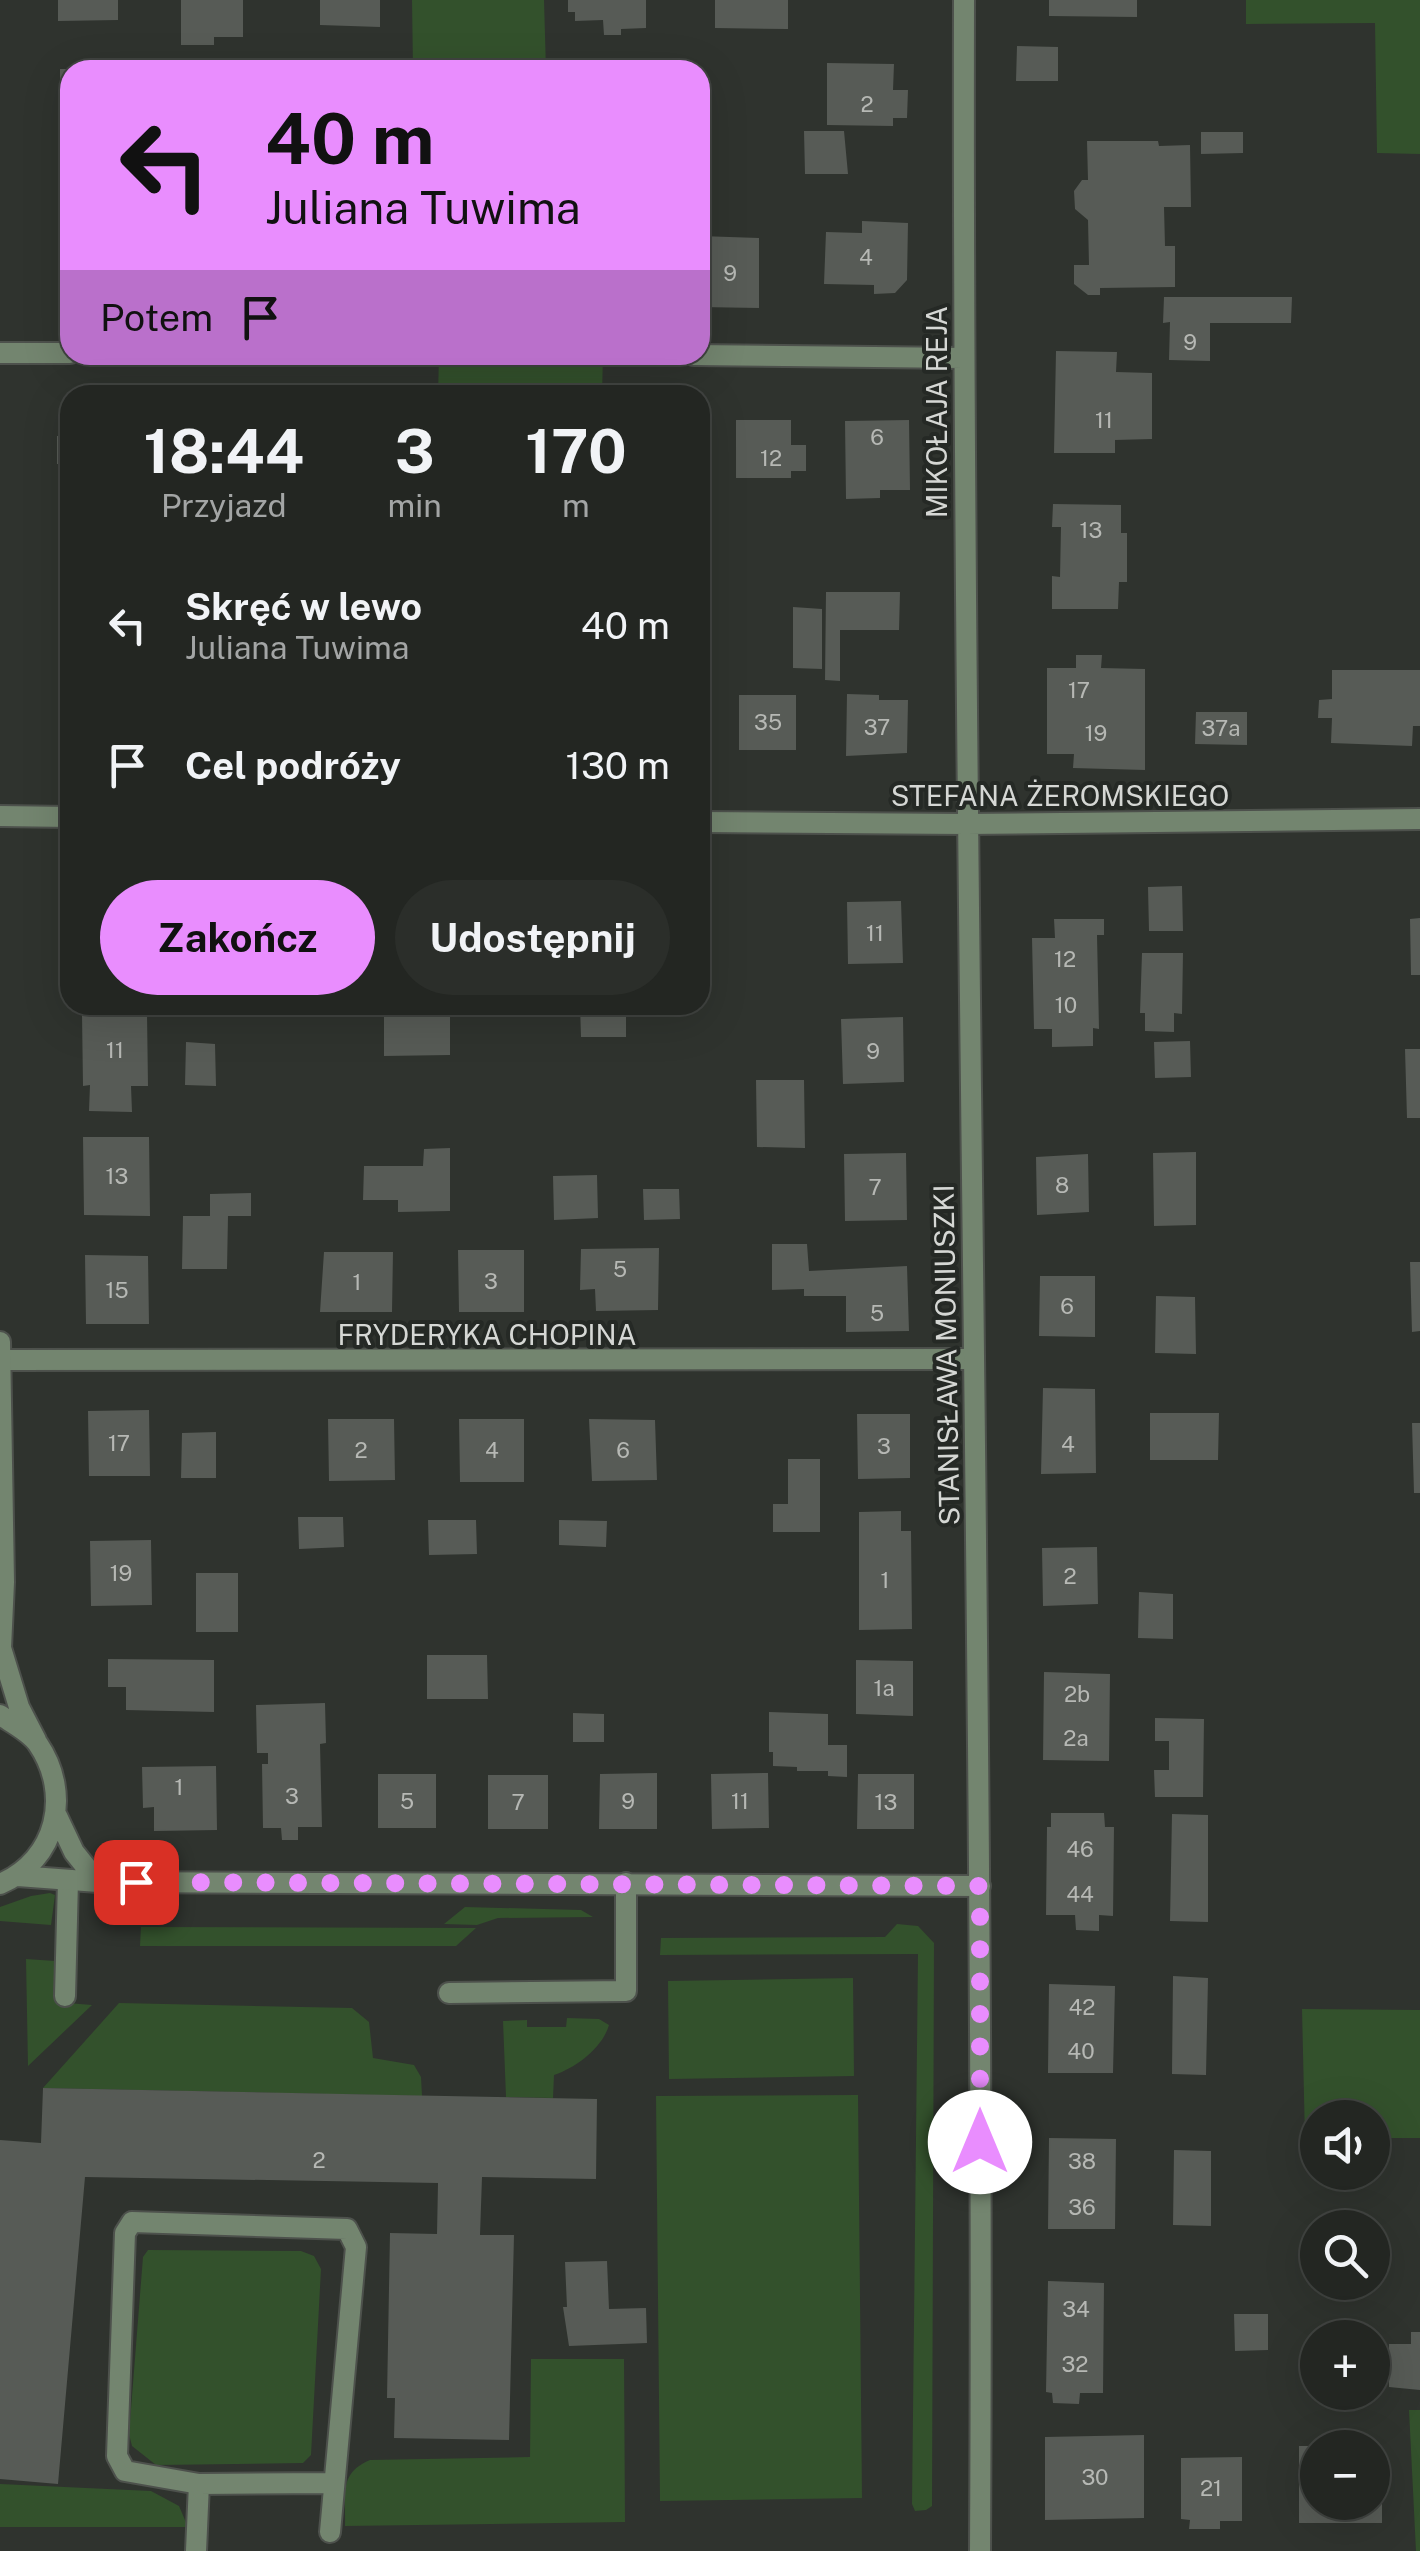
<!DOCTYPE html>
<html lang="pl">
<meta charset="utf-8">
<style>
body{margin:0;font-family:"Public Sans",sans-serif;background:#2b2e2a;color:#f1f3f6;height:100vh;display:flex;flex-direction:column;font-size:38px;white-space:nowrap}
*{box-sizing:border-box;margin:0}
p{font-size:32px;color:#a3a5a5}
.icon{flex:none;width:55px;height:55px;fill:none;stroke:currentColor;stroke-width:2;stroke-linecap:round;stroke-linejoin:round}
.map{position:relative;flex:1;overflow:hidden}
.panel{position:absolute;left:60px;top:385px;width:650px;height:630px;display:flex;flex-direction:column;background:#232622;border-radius:30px;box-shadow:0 10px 40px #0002,0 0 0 2px #404340}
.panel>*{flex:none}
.top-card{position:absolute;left:60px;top:60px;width:650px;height:305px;border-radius:30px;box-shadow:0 10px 40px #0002,0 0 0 2px #404340;background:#e98dfe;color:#111;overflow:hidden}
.controls{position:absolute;left:1300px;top:2100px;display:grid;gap:20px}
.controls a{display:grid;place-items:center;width:90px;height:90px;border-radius:50%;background:#232622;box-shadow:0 10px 40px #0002,0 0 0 2px #404340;font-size:50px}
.pin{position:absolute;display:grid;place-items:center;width:85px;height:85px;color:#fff;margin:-42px;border-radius:20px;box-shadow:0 5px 15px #0006}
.me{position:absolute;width:110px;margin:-55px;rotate:0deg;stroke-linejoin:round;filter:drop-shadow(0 0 8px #0008)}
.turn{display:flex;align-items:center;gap:35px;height:210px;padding:0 40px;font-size:45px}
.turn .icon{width:130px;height:130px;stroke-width:2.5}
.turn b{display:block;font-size:70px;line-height:85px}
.then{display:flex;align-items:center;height:95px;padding:0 40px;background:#0003;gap:20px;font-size:38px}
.eta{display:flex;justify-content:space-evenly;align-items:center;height:170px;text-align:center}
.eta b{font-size:60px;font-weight:700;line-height:70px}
.action{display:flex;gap:20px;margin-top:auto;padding:20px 40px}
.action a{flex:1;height:115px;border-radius:60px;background:#e98dfe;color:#111;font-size:40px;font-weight:700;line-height:115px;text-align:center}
.action a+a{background:#2b2e2a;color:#f1f3f6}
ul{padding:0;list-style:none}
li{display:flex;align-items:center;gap:30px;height:140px;padding:0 40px}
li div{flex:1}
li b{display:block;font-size:38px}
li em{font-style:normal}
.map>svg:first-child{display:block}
</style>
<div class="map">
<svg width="1420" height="2551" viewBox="0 0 1420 2551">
<rect width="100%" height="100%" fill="#2f332e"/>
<path fill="#33512c" d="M412 0H544L546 70H413Z
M1246 0H1420V154L1377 153 1375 23 1246 24Z
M439 355H603L602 395H438Z
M50 1893 55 1895 51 1925 0 1921V1907L31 1896Z
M465 1907 581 1910 593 1917 498 1918 477 1925 444 1924Z
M897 1924 918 1926 934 1943 932 2506 926 2510 915 2511 912 2504 918 1954 660 1955 661 1938 885 1937Z
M141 1927 476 1928 456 1946H140Z
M26 1959 55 1961V2002L92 2005 28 2066Z
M853 1978 854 2076 669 2079 668 1981Z
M119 2003 352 2008 369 2022 373 2058 414 2065 421 2077 422 2096 43 2088Z
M1302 2009 1420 2010V2138H1373L1372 2118H1318L1317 2139H1305Z
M567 2018 599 2019 609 2025C603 2047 576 2068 554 2075L553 2098 506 2097 503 2021 527 2020V2027H566Z
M858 2095 862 2498 660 2501 656 2096Z
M148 2250 301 2251 314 2256 321 2269 311 2455 303 2463 156 2465 132 2446 129 2434 143 2257Z
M531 2359H624L625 2522 345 2526C346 2496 338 2473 370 2460L530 2457Z
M1409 2410H1420V2551H1416Z
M0 2484 151 2491 179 2506 188 2527H0Z"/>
<path fill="#575b56" d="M58 0H118V20L58 21Z
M181 0H243V37H214V45H181Z
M320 0H380V27L320 25Z
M568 0H646V28L621 29V35H604L603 20 575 21V12H568Z
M715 0H788V29L715 28Z
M1049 0H1137V17L1049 16Z
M1017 46 1058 47V81H1016Z
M827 63 894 64 893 90H908L907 118H893V126L827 125Z
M60 69H70V129L60 130Z
M804 131H844L848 174H805Z
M1201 132H1243V153L1201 154Z
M1087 141H1158L1159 146 1190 145 1191 207H1164L1165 246H1175V287L1100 288V295H1088L1074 284V265H1089L1088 220 1075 209 1074 191 1082 180H1088Z
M862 221 908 223 907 280 895 293 874 294V285L824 284 826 232 862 233Z
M700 236 759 238V308L700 307Z
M59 244H70V279H59Z
M1164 297H1292L1291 323H1210V361L1169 360 1170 322 1163 323Z
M1056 351 1117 352 1116 372 1152 373V439L1115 440V453H1054Z
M736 420H791V445H806V471H791V478H736Z
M909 420 910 490H880V498L846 499 845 421Z
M57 436H70V464H57Z
M1053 504 1121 505V533H1127V582H1119L1118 609H1052V576L1060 577 1061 527H1052Z
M826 592H900L899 630H840V681L825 680Z
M793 607 822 609V669L793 668Z
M1076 655H1102L1101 668 1145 669V770L1073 768 1074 754H1047V668H1076Z
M1332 670H1420V726H1413L1412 746 1331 743 1332 718H1318L1319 700 1332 699Z
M847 694 879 695V700H908L907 753 846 756Z
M739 695H796V750H739Z
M1196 712H1247V745L1195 744Z
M1182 886 1183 931H1149L1148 887Z
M901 901 903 963 848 964 847 902Z
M1420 918V975H1411L1410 919Z
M1054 919H1104V935H1097L1099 1029 1093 1028V1046L1052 1047V1029H1034L1032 938H1055Z
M1142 953H1183L1182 1014 1174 1013V1032L1145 1031V1013H1140Z
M384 1005H450V1055L384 1056Z
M580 1005H626V1037H581Z
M147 1013 148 1086H131L132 1112 89 1111 90 1085 83 1086 82 1014Z
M903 1017 904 1082 843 1084 841 1019Z
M1190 1041 1191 1077 1155 1078 1154 1042Z
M186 1042 215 1044 216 1086 185 1085Z
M1405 1049H1420V1118H1407Z
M756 1080H804L805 1148 757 1147Z
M83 1137H149L150 1216 84 1215Z
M450 1148V1211L398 1212V1200H363L364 1166H423L424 1149Z
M1196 1152V1225L1154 1226 1153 1153Z
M906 1153 907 1220 845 1221 844 1154Z
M1088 1154 1089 1212 1037 1215 1036 1157Z
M597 1175 598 1218 554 1220 553 1176Z
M643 1189H679L680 1219 644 1220Z
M251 1193V1216H228L227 1269H182L183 1216H210V1194Z
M772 1244H807L809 1271 907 1266 909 1331 846 1332V1296H804V1289L772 1290Z
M659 1248 658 1310 596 1311 595 1289 580 1290 581 1249Z
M458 1250H524V1312H459Z
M324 1252H393L392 1312H320Z
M85 1255 148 1256 149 1324H86Z
M1410 1262H1420V1331L1412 1332Z
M1040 1276H1095V1337L1039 1336Z
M1156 1296 1195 1297 1196 1354 1155 1353Z
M1043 1388 1095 1389 1096 1473 1041 1474Z
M149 1410 150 1476H89L88 1411Z
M1150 1413H1219L1218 1460H1150Z
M857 1414H910V1478L858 1479Z
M328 1419H394L395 1480 329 1481Z
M459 1419H524V1482H460Z
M589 1419 655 1420 657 1480 592 1481Z
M1412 1423H1420V1493H1414Z
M216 1432V1478H181L182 1433Z
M788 1459H820V1532H773V1504H788Z
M901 1511V1531H911L912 1629 859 1630V1512Z
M298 1517H343L344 1547 299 1549Z
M428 1520H476L477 1554 429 1555Z
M559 1520 607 1521 606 1547 559 1545Z
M151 1540 152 1605 91 1606 90 1541Z
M1097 1547 1098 1604 1043 1606 1042 1548Z
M196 1573H238V1632H196Z
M1139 1592 1173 1594V1639L1138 1638Z
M427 1655H487L488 1699H427Z
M108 1659 214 1660V1712L126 1710V1687H108Z
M856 1660 913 1661V1716L856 1714Z
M1044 1672 1110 1674 1109 1761 1043 1760Z
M325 1703 326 1743 320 1744 322 1827H298V1840H282L281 1828H263L262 1764H268V1753H257L256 1705Z
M769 1712 828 1714V1745H847V1777L828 1776V1771H797V1767L773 1766V1752H769Z
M573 1713 604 1714V1742H573Z
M1155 1718 1204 1719 1203 1797H1155L1154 1770H1169V1741H1155Z
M216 1766 217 1830 154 1831V1807L143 1808 142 1767Z
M657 1773V1829H599L600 1774Z
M768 1773 769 1828 712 1829 711 1774Z
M378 1774H436V1828H378Z
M858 1774H914V1829H857Z
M488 1775H548V1829H488Z
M1051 1813H1104L1105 1827H1114L1113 1916 1099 1915V1931L1076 1930 1075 1915H1046L1047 1827H1051Z
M1172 1814 1208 1815V1922L1170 1921Z
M1173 1976 1208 1978 1206 2075 1172 2074Z
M1049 1984 1115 1986 1113 2073H1048Z
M43 2088 597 2099 596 2179 482 2177 480 2235H514L509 2440 394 2438 395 2398H387L390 2233 437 2234 438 2183 85 2177 58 2484 0 2479V2140L41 2143Z
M1049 2138 1116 2139 1115 2229H1048Z
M1174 2150 1211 2151V2226L1173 2225Z
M607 2261 609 2309 646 2308 647 2343 569 2346 563 2307H567L565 2262Z
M1048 2281 1104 2283 1103 2393H1080L1079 2404 1053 2403 1052 2393 1046 2392Z
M1234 2314H1268V2350L1235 2351Z
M1411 2332H1420V2390L1389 2387V2344H1411Z
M1144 2435V2518L1045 2520V2437Z
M1299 2446H1318V2502H1372V2446L1382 2447V2523H1299Z
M1242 2457V2521H1220V2529H1189L1190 2520 1181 2519V2458Z"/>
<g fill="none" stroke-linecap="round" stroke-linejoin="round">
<defs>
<path id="service" d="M0 1360 974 1359
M449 1993 626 1991V1883
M65 1996 68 1881
M199 2484 332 2483
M196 2551 199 2484 125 2471 117 2456 125 2233 132 2222 347 2229 356 2247 330 2532"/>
<path id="minor" d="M964 0C962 850 985 1701 980 2551
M0 353H70
M694 355 963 358
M0 816 70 817
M700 822 966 824 1420 819
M0 1342 4 1582 1 1648 19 1707 36 1740
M0 1715C12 1723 30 1732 38 1744 72 1794 57 1860 0 1884
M57 1816 74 1852 98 1882
M18 1876 98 1882 980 1886"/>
</defs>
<use href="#service" stroke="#4d514c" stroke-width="24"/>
<use href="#minor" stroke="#4d514c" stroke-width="24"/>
<use href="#service" stroke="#73856f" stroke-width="20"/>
<use href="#minor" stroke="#73856f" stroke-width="20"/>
</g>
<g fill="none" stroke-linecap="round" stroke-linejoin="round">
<path stroke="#e98dfe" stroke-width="18" stroke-dasharray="0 32.4" d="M136 1882 980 1886V2142"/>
</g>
<g text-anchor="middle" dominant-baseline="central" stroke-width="8" stroke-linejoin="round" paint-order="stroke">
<g font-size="22" fill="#b6b8b4">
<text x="867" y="104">2</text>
<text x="866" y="257">4</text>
<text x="730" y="273">9</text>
<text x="1190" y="342">9</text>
<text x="1104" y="420">11</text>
<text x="877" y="437">6</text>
<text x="771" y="458">12</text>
<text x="1091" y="530">13</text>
<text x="1079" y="690">17</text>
<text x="768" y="722">35</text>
<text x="877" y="727">37</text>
<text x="1221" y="728">37a</text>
<text x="1096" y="733">19</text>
<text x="875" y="933">11</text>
<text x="1065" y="959">12</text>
<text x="1066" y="1005">10</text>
<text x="115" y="1050">11</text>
<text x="873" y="1051">9</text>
<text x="117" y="1176">13</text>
<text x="1062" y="1185">8</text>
<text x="875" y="1187">7</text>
<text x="620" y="1269">5</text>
<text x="491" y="1281">3</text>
<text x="357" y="1282">1</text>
<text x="117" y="1290">15</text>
<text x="1067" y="1306">6</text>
<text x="877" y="1313">5</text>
<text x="119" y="1443">17</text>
<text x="1068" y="1444">4</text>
<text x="884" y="1446">3</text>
<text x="361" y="1450">2</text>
<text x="492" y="1450">4</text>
<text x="623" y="1450">6</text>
<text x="121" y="1573">19</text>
<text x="1070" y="1576">2</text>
<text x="885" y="1580">1</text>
<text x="884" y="1688">1a</text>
<text x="1077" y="1694">2b</text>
<text x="1076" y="1738">2a</text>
<text x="179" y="1787">1</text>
<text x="292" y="1796">3</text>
<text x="407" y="1801">5</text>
<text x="628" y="1801">9</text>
<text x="740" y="1801">11</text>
<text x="518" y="1802">7</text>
<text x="886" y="1802">13</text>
<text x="1080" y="1849">46</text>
<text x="1080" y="1894">44</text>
<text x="1082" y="2007">42</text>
<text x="1081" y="2051">40</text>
<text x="319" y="2160">2</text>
<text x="1082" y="2161">38</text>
<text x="1082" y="2207">36</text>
<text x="1076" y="2309">34</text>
<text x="1075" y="2364">32</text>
<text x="1095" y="2477">30</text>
<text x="1211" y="2488">21</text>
</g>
<g font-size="28" fill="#d5d7d4" stroke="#252925">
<text transform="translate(936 412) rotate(-90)">MIKOŁAJA REJA</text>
<text x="1060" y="795">STEFANA ŻEROMSKIEGO</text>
<text x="487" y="1334">FRYDERYKA CHOPINA</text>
<text transform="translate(946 1355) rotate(-91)">STANISŁAWA MONIUSZKI</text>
</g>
</g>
</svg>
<div class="controls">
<a><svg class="icon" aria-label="sound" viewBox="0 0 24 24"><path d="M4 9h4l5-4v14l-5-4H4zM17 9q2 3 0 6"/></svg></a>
<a><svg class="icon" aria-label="search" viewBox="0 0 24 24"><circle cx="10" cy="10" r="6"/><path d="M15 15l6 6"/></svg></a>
<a>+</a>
<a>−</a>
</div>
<div class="pin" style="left:136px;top:1882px;background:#d93025"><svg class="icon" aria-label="arrive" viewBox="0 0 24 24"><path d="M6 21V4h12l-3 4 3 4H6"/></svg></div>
<svg class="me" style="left:980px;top:2142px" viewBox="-20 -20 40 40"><circle r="19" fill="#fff"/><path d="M0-13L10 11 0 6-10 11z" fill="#e98dfe"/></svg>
<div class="top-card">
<div class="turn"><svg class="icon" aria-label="left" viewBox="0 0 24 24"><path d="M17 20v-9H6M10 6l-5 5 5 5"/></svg><div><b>40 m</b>Juliana Tuwima</div></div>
<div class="then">Potem<svg class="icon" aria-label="arrive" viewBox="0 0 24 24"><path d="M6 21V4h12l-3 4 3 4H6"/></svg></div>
</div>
<section class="panel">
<div class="eta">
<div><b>18:44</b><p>Przyjazd</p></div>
<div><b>3</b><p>min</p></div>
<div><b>170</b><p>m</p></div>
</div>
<ul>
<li><svg class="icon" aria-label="left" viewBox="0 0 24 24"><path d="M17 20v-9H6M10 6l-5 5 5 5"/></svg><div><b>Skręć w lewo</b><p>Juliana Tuwima</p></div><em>40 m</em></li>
<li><svg class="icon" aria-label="arrive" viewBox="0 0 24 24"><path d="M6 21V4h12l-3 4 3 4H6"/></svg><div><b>Cel podróży</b></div><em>130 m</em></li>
</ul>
<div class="action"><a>Zakończ</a><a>Udostępnij</a></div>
</section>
</div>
